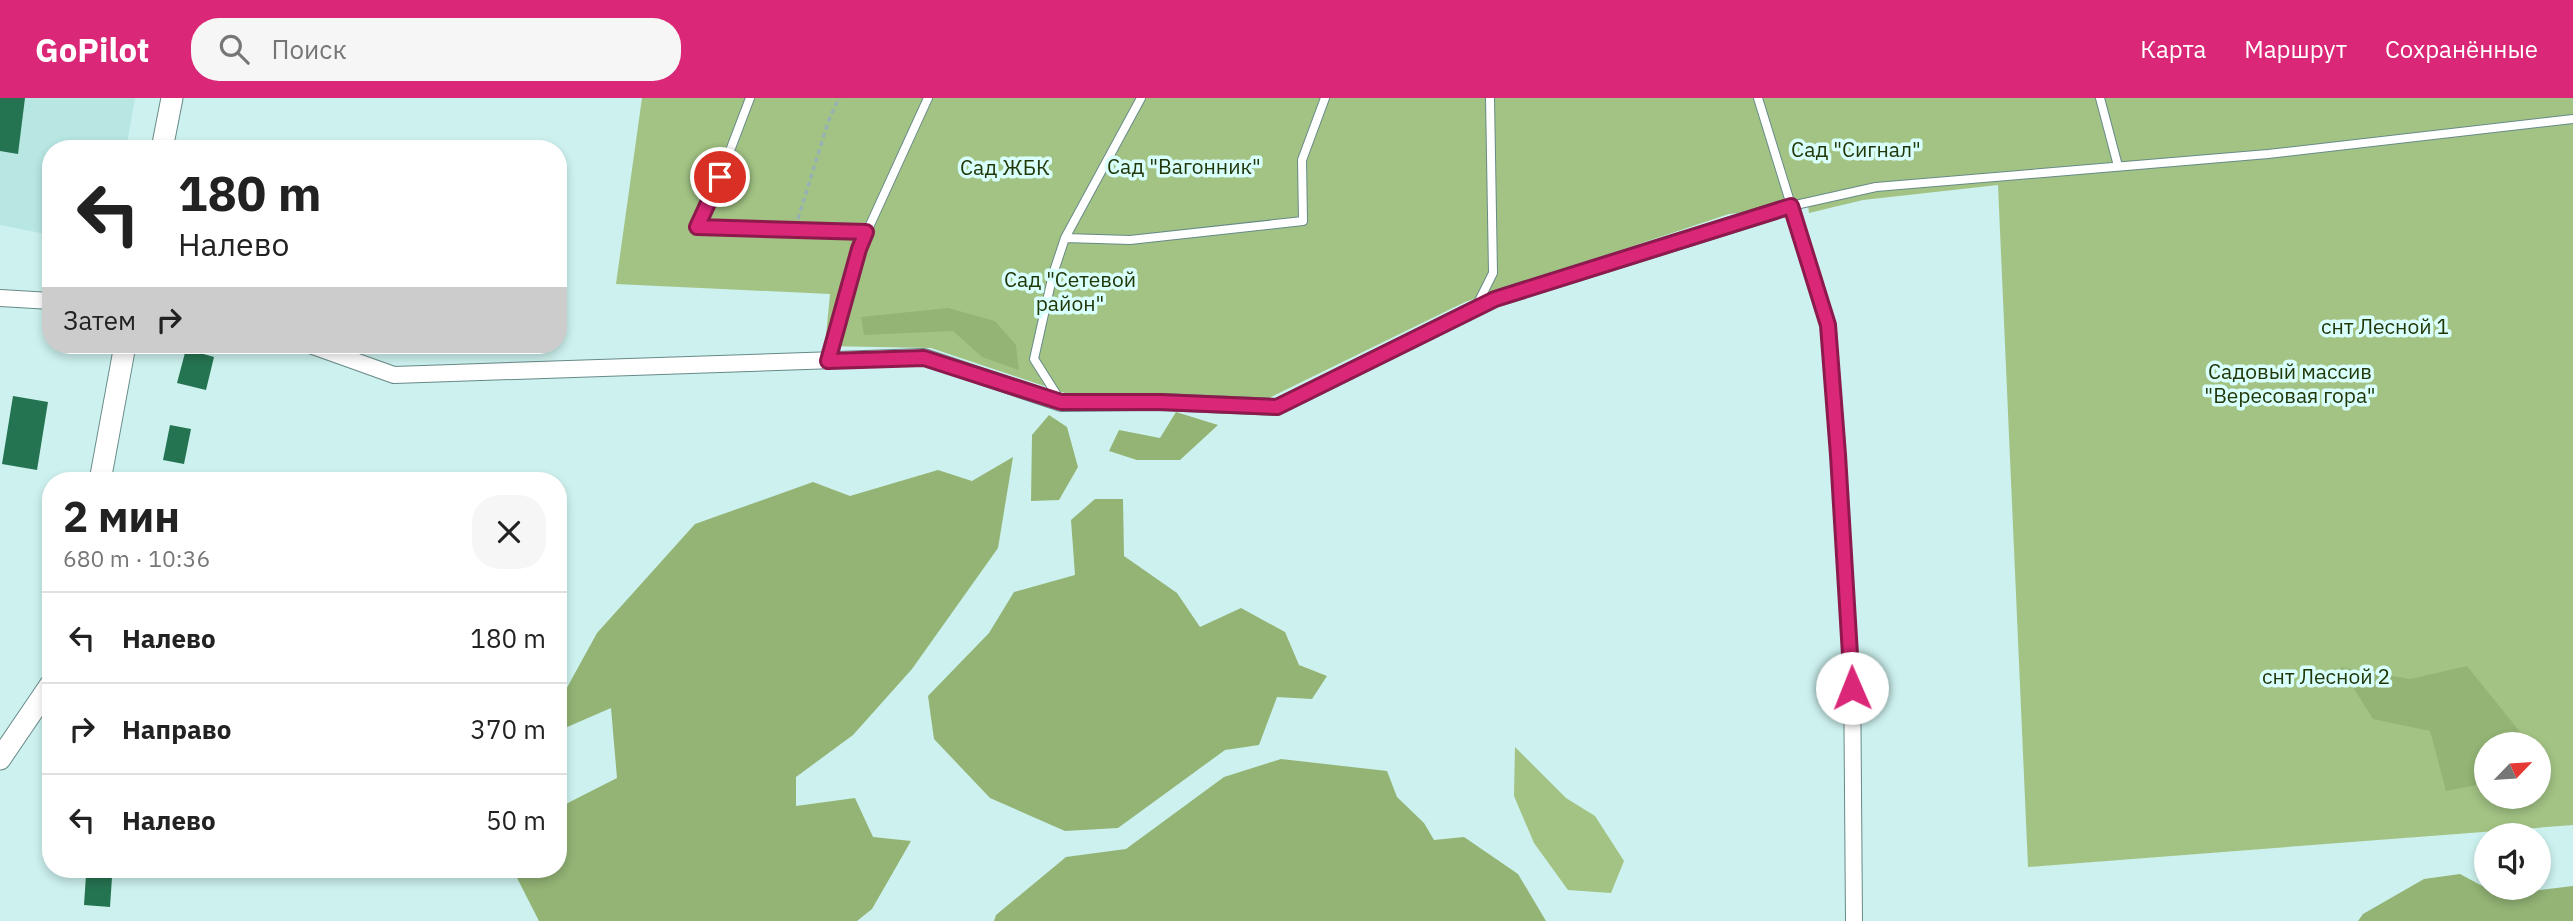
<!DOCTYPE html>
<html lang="ru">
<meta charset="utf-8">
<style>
body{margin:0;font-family:"IBM Plex Sans",sans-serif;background:#f6f6f6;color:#222;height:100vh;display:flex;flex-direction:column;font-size:26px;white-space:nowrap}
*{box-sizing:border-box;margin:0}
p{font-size:23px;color:#767676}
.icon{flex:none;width:38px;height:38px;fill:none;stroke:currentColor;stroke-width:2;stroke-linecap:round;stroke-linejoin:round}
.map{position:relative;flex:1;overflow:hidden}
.panel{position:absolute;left:42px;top:374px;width:525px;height:406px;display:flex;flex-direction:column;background:#fff;border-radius:28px;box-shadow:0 4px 10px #0003}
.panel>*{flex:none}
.banner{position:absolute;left:42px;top:42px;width:525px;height:214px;border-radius:28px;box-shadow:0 4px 10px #0003;background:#fff;color:#222;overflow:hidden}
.needle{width:46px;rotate:65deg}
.controls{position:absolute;left:2474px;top:634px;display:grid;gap:14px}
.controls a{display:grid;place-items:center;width:77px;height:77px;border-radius:50%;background:#fff;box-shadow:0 4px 10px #0003;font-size:35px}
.pin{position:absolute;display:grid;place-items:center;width:60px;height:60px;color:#fff;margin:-30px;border:4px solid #fff;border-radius:50%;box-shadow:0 2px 7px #0007}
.me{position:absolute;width:77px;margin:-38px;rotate:359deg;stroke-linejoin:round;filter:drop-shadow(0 0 5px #0008)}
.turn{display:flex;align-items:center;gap:24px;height:147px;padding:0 21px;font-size:32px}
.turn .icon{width:91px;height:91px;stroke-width:2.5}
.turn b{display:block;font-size:49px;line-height:60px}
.then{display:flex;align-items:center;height:66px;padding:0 21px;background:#0003;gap:14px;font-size:26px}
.round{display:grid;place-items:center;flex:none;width:74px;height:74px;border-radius:28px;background:#f6f6f6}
.head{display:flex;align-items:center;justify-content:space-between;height:119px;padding:0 21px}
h1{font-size:42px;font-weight:800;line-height:52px}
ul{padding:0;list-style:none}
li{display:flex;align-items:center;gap:21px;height:91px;padding:0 21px;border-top:2px solid #e0e0e0}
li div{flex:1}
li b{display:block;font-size:26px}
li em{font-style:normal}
header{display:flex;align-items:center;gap:42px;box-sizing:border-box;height:98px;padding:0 35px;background:#db2777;color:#fff}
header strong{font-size:33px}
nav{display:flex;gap:38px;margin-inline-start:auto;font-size:24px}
.search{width:490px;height:63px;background:#f6f6f6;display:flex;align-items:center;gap:18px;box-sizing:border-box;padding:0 24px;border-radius:28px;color:#767676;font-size:26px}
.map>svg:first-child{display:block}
</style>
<header>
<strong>GoPilot</strong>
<div class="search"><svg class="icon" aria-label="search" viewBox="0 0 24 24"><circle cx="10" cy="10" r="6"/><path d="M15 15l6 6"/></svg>Поиск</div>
<nav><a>Карта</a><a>Маршрут</a><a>Сохранённые</a></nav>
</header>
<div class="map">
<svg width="2573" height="823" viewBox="0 0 2573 823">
<rect width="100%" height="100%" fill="#ccf1ee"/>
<path fill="#b7e6e3" d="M0 0H135L126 51H51V137L0 127Z"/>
<path fill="#a2c384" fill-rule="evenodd" d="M642 0H2573V727L2028 769 1998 87 1863 102 1809 115 1808 107 1729 116 1465 204 1269 300 1065 295 931 250 825 248 830 196 616 186ZM2487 646H2539V698H2487Z
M1515 649 1566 700 1595 718 1624 763 1611 795 1568 792 1534 745 1514 698Z"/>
<path fill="#93b475" d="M948 210 995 223 1016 247 1019 272 982 259 953 233 864 237 861 219Z
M1176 314 1218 327 1180 362H1137L1109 353 1119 332 1160 340Z
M1049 317 1067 329 1078 369 1059 402 1031 403 1032 337Z
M1013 359 998 450 912 571 853 637 796 679V708L855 700 873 739 911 743 872 811 857 823H539L513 772H558V710L617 680 611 610 558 633V606L597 535 695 426 813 384 850 398 938 372 972 383Z
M1095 401H1123L1124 458 1177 495 1200 529 1241 510 1285 534 1299 567 1327 578 1312 601 1277 599 1259 647 1225 652 1118 730 1065 733 990 700 934 641 928 598 989 535 1014 494 1075 477 1071 422Z
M2467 568 2529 645 2487 646V685L2446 693 2430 633 2373 621 2340 569 2410 581Z
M1281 661 1387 673 1397 699 1424 725 1434 742 1464 739 1518 776 1546 823H994L996 817 1066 759 1126 751 1224 679Z
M2460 776 2499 797 2573 788V823H2358L2363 816 2424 781Z"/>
<path fill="#257451" d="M0 0H25L18 56 0 53Z
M186 251 214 259 206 292 177 285Z
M13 298 48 304 37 372 2 366Z
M170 327 191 331 184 366 163 362Z
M86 777 112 779 110 809 84 807Z"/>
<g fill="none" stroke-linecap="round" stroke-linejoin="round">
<defs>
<path id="lane" d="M750 0 720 79 697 129 866 134
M1758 0 1828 227 1852 564
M2100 0 2118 68
M1791 108 1876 89 2268 56 2573 21
M1065 140 1130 142 1303 123 1302 62 1325 0
M1477 207 1493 175 1490 0
M828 263 859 151 928 0
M1060 302 1034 261 1053 176 1065 140 1141 0"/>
<path id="street" d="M0 200 51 203
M310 247 394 277 924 259 1061 305 1160 304 1277 309 1495 201 1791 108
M1852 564 1854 823"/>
<path id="secondary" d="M162 51 172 0
M100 383 125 247
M0 661 51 586"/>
</defs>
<use href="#lane" stroke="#678a87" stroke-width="10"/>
<use href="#street" stroke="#678a87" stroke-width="18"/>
<use href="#secondary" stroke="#678a87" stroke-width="23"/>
<path stroke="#96b3b1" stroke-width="3.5" stroke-dasharray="5 3.5" stroke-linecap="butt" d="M798 121 828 24 839 0"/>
<use href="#lane" stroke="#fff" stroke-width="8"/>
<use href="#street" stroke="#fff" stroke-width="16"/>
<use href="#secondary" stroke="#fff" stroke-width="21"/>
</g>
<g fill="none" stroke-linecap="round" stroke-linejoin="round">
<defs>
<path id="route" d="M720 79 697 129 866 134 859 151 828 263 924 260 1061 304H1160L1277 309 1495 201 1791 108 1828 227 1838 357 1852 590"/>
</defs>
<use href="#route" stroke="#8e194d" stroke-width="18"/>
<use href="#route" stroke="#db2777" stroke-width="12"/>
</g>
<g text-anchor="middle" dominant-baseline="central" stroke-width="7" stroke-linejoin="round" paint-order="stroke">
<g font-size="21" fill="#223708" stroke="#d9fffc">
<text x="1856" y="51">Сад "Сигнал"</text>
<text x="1184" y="68">Сад "Вагонник"</text>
<text x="1005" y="69">Сад ЖБК</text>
<text x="1070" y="181">Сад "Сетевой<tspan x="1070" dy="24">район"</tspan></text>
<text x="2385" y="228">снт Лесной 1</text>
<text x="2290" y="273">Садовый массив<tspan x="2290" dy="24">"Вересовая гора"</tspan></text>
<text x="2326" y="578">снт Лесной 2</text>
</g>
</g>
</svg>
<div class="controls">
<a><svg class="needle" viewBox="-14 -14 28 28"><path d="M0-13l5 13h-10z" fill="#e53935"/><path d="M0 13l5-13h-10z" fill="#767676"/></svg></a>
<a><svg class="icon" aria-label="sound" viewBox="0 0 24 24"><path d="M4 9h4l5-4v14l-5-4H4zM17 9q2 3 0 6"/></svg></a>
</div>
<div class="pin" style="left:720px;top:79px;background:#d93025"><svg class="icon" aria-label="arrive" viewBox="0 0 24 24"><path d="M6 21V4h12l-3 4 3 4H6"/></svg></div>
<svg class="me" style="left:1852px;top:590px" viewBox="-20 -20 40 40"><circle r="19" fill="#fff"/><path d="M0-13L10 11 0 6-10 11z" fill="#db2777"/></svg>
<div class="banner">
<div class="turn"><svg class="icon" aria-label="left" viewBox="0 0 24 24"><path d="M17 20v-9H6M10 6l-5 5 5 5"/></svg><div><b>180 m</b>Налево</div></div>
<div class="then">Затем<svg class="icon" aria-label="right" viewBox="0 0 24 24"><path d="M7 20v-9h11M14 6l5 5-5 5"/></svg></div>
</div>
<section class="panel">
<div class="head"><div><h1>2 мин</h1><p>680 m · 10:36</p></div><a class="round"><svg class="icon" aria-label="close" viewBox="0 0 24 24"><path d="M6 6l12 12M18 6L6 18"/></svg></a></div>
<ul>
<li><svg class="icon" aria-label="left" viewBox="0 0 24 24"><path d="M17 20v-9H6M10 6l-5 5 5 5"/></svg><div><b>Налево</b></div><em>180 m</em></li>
<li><svg class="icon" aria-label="right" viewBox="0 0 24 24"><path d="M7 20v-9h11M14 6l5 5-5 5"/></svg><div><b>Направо</b></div><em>370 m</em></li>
<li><svg class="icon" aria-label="left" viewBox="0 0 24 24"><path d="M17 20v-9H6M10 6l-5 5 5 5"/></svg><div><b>Налево</b></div><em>50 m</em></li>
</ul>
</section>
</div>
